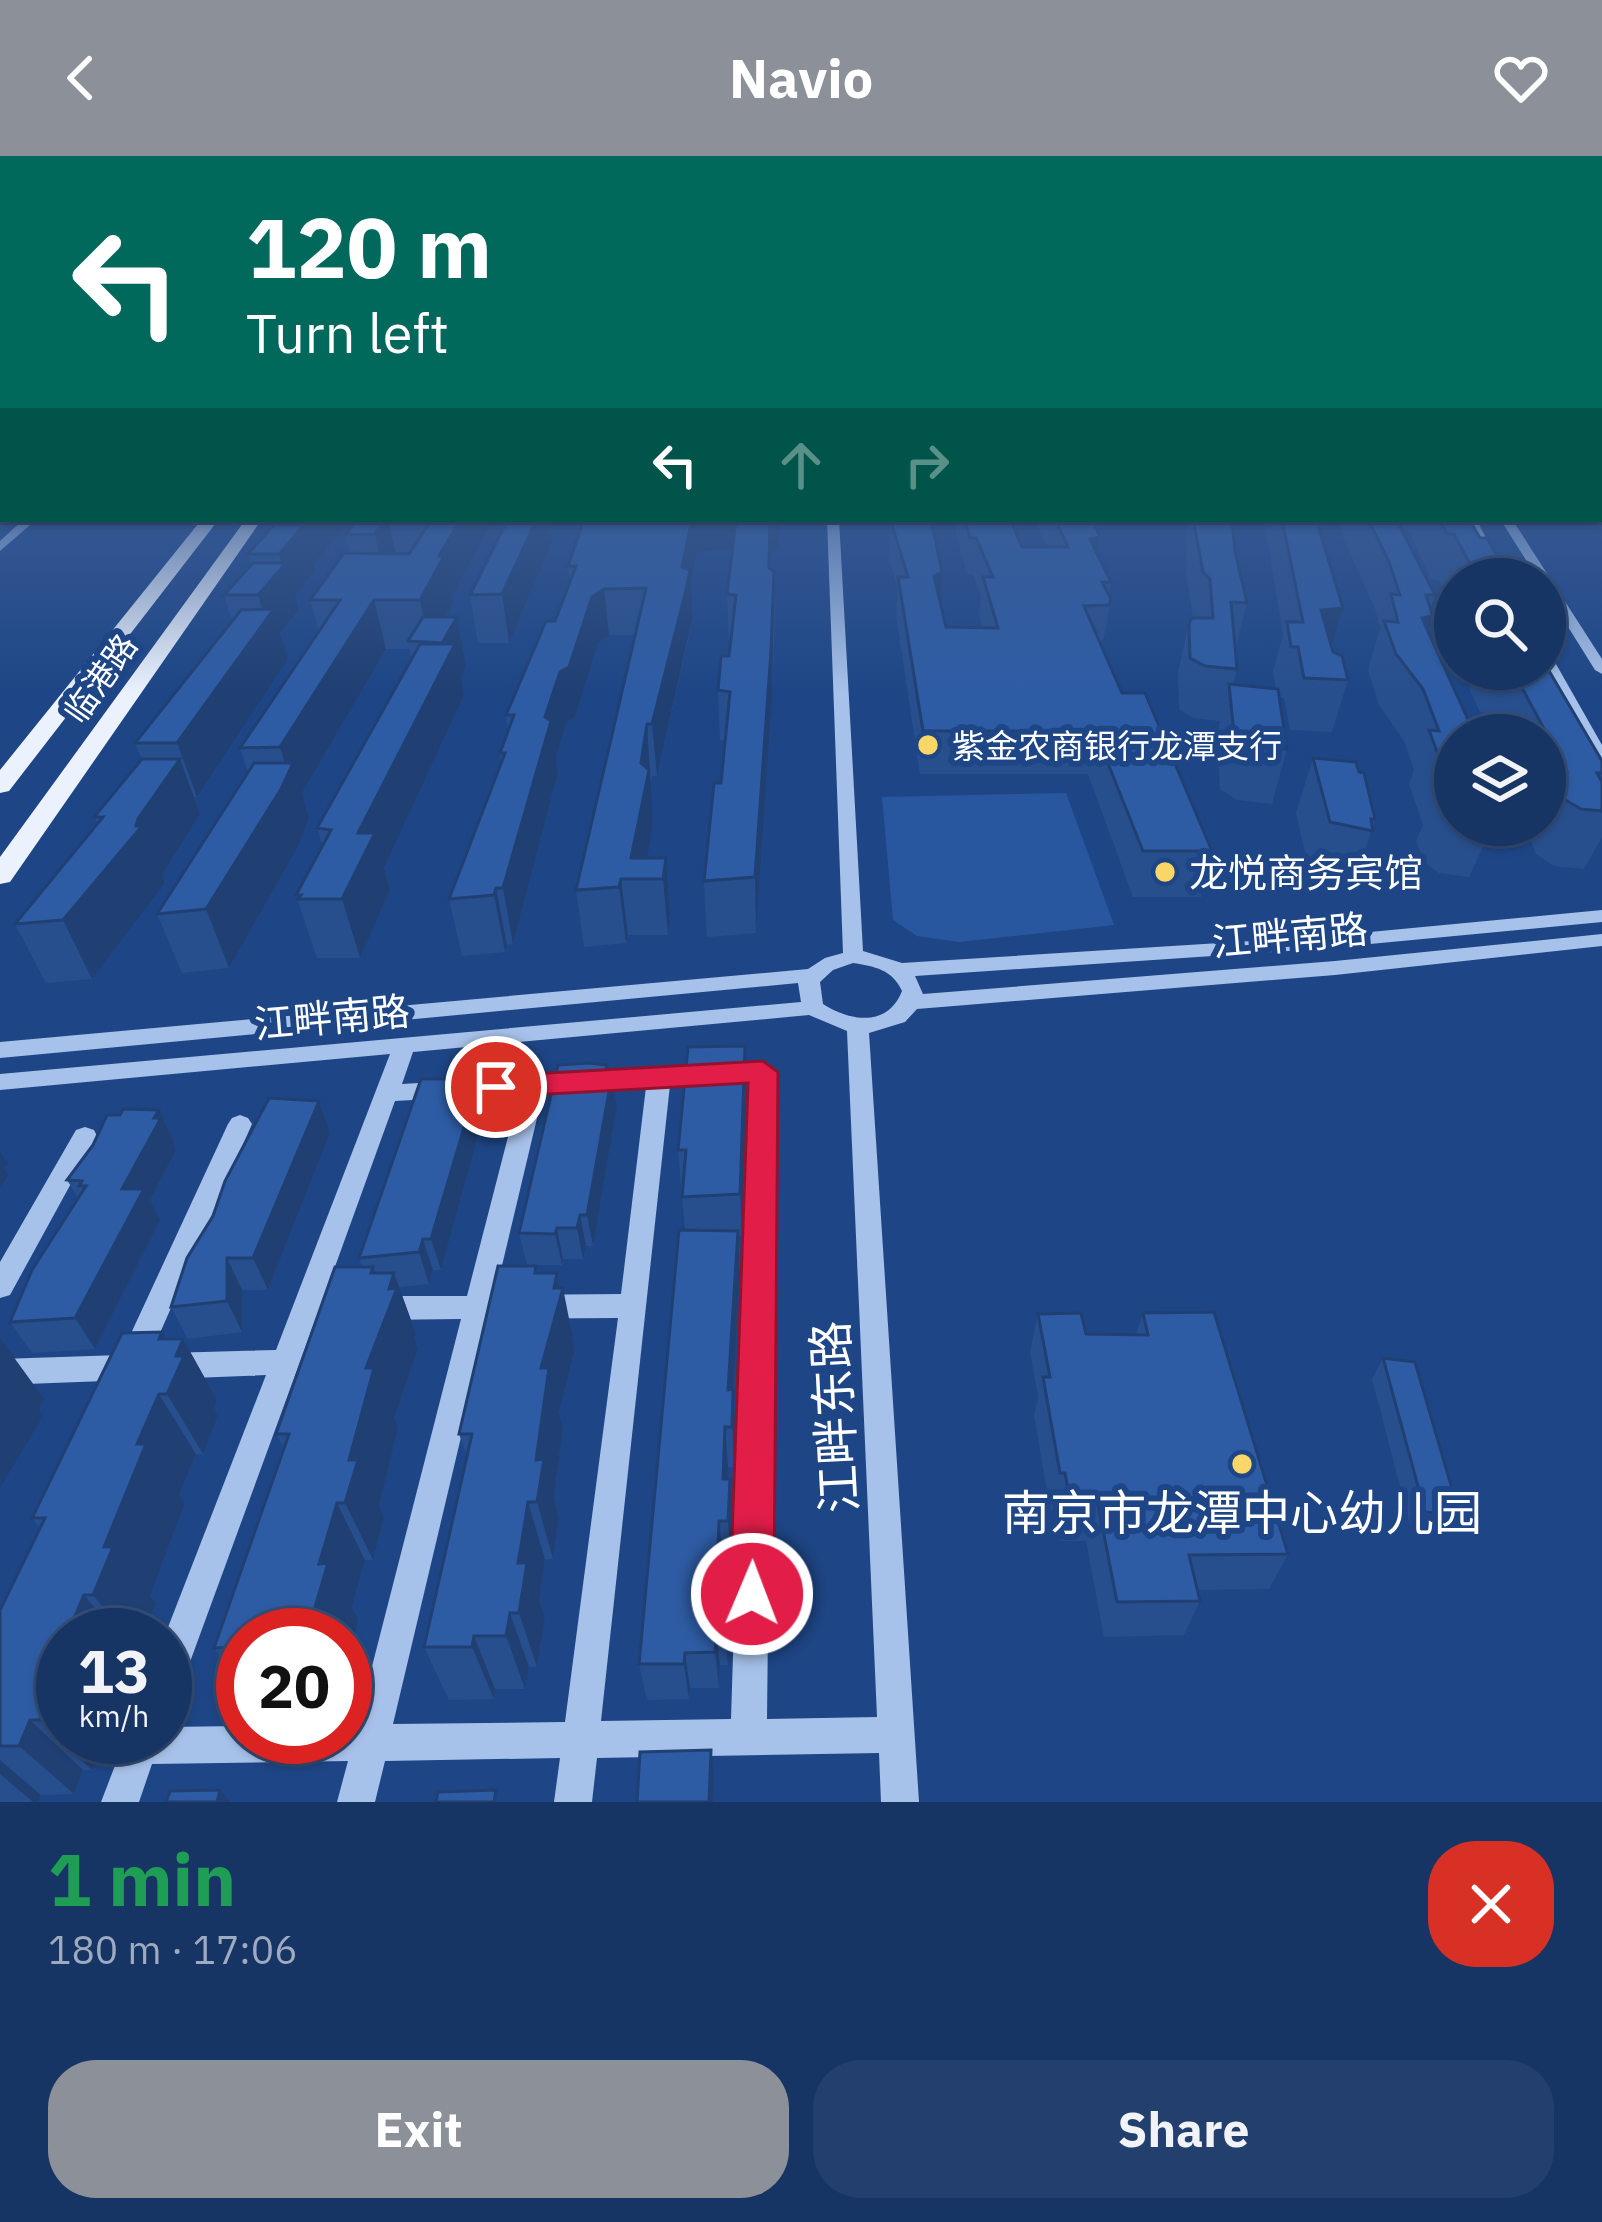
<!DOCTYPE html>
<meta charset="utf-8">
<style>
body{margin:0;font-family:"IBM Plex Sans","Noto Sans SC",sans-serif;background:#233f6d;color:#f1f3f6;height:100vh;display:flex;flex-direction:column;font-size:45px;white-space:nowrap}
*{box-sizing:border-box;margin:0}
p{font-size:39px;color:#9eaabf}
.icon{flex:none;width:66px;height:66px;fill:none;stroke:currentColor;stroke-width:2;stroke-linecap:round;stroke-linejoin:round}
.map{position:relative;height:1646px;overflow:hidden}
.drawer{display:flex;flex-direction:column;background:#163464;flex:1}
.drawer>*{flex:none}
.guide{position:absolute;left:0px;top:0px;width:1602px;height:366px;box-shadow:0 3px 9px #0004,0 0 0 3px #354f78;background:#00695c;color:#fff;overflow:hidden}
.buttons{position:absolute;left:1434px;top:402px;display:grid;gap:24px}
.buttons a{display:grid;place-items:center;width:132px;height:132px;border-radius:50%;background:#163464;box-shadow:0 3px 9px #0004,0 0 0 3px #354f78;font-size:60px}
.speed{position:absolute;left:36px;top:1452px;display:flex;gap:24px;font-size:60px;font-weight:700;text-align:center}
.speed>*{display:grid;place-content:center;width:156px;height:156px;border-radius:50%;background:#163464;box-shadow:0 3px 9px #0004,0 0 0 3px #354f78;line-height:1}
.speed small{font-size:30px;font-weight:400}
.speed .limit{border:18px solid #d22;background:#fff;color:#111}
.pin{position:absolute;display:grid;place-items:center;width:102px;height:102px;color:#fff;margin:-51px;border:6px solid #fff;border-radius:50%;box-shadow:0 3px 12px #0007}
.me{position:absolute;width:132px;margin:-66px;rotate:1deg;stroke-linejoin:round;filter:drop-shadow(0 0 9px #0008)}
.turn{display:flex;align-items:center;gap:42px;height:252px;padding:0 48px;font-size:54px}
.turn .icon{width:156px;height:156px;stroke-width:2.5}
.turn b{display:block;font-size:84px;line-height:102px}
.lanes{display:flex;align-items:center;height:114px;padding:0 48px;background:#0003;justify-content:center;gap:60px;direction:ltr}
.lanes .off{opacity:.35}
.round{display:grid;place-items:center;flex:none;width:126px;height:126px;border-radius:48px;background:#233f6d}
.head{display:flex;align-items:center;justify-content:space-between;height:204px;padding:0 48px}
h1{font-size:72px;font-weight:800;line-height:90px;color:#1e9e55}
.button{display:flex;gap:24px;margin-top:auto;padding:24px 48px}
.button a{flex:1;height:138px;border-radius:48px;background:#8c9099;color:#fff;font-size:48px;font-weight:800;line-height:138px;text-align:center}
.button a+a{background:#233f6d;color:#f1f3f6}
header{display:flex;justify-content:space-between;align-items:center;height:156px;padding:0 48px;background:#8c9099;color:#fff;font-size:54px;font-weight:800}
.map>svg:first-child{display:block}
</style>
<header><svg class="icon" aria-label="back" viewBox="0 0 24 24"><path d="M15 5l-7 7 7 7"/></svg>Navio<svg class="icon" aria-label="heart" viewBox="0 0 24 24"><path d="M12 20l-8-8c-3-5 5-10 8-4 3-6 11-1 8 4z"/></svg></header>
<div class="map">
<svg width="1602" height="1646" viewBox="0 0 1602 1646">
<rect width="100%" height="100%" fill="#1e4686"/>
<path fill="#28579f" d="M1066 637 1114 769 959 786 917 780 893 764 882 641Z"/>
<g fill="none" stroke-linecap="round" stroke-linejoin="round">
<path fill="#a7c2ea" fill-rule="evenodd" d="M24 363H37L0 395V385Z
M827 363H839L863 795 902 807 1317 781 1602 754V766L1317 793 915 820 923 838 1335 805 1602 778V790L1335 819 917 853 905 866 869 877 919 1646H881L879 1597 597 1602 592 1646H554L560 1602 385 1605 375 1646H337L348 1605 152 1608 139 1646H101L126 1581H165V1571L243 1570V1581H345V1569H357L461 1163 378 1164 368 1160 364 1152 368 1144 378 1140H467L519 938 395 945 324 1141 357 1144 361 1152 357 1160 315 1165 183 1525 177 1537 165 1543V1479L266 1219 168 1223 158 1219 154 1210 158 1201 168 1197 276 1194 390 898 0 934V918L801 846 798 827 0 902V886L808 813 825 802 843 797ZM853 807C874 810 893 814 902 835 888 871 851 866 823 848L820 826 833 814ZM809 859 847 875 877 1561 767 1563 774 916 771 910 659 913 402 928 413 896ZM751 925 731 1563 601 1565 670 929ZM646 931 621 1138 495 1139 543 937ZM618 1162 565 1566 393 1568 489 1163Z
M1464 363H1476L1508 423H1496Z
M1500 363H1512L1602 503V518L1595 514 1545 434V423H1538Z
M1545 497 1552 501 1602 589V609L1594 604 1544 513Z
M240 959 248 962 252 968 141 1220 131 1224 0 1229V1203L121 1199 228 968 232 962Z
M85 971 94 974 97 980 10 1139 0 1142V1106L76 974Z"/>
<path fill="#ebf2fe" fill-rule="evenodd" d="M202 363H219L9 635 0 637V614Z
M246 363H262L10 726 0 728V701Z"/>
</g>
<path fill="#284f8d" d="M274 363H352L314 408 315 414 295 440 299 454 280 477 288 503 197 641H194L200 658 162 719 165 727 92 823 46 827 15 768 98 668 94 661 142 604 135 587 232 465 224 439 251 409 248 398 272 372 270 367Z
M356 363H493L452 440 453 446 446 461 466 511 461 521 464 539 384 712 390 734 360 802H317L296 739 323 690 317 672 412 503 409 493H386L302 637 309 662 299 689 229 812 182 817 157 758 248 616 240 592 319 476 310 444 350 397 346 379Z
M508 363H549L552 386 509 487H478L470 439Z
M584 363H780L779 393 770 396V413L774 415 775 461 772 543 756 777 707 781 704 725 721 627 725 585 720 584 718 534 729 500 731 485H729L727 438 732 394 697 396 691 426 693 459 688 485 657 620H652L650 631 653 667 647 702H666L670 757 668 779H628L626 787 584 791 576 734 635 479H609L598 487 575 561 567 566 556 600 558 617 513 788 507 789 505 796 462 800 449 743 501 607 500 597 508 574 506 559 555 465 570 427 568 410Z
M890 363 940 443 946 471 983 472 979 459 981 440 973 418H967L956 379 957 363H1010L1022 391H1047L1034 363H1127L1093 366 1100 381 1097 397 1111 426 1109 439 1111 443 1104 481 1101 488 1122 537 1212 695 1201 741H1133L1088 618H920L896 459 898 432 889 403Z
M1187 363H1232L1235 396 1247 447 1235 495 1237 513 1233 529 1276 533 1273 516 1283 479 1264 363H1316L1331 491 1348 524 1332 576 1290 574 1284 542H1280L1287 593 1272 648 1237 644 1220 633 1217 581 1220 565 1193 562 1179 553 1178 516 1189 467 1193 462 1186 418Z
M1341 363H1469L1480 382 1510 423H1455V459L1439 424 1431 423 1408 374H1401L1435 439 1430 453 1433 460 1428 475 1455 579V669H1493L1469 721 1439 717 1424 706 1416 685 1423 669 1409 628 1414 614 1404 585 1379 549 1368 514 1380 472 1375 453 1339 372Z
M1470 513H1545L1602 605V681L1584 713 1554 710 1536 698 1528 677 1531 669H1545V579H1498L1488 557 1480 556 1469 533 1473 521Z
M1313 602 1375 663 1353 732 1311 723 1296 657Z
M607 909 608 919H612L617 951 593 1090H586L583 1103H563L562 1109H527L519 1077Z
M453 923 454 928 474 938 481 969 441 1114H433L429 1128 399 1131 416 1178 414 1182 418 1193 394 1262 398 1272 379 1350 384 1362 373 1404H365L357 1435 352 1452 358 1463 345 1479H243V1530L214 1492 284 1292 276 1278 362 1111 359 1102Z
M746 932 742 1080H739L740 1117 733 1238 736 1274 734 1312 728 1311 727 1323 733 1362 731 1404H723L722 1424 730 1461 728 1509H720L719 1532H690L689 1543 647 1544 639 1508 685 1074 678 994Z
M319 945 330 977 268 1134H242V1176L188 1183 171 1151Z
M159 954 174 985 173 988 176 994 150 1044 160 1064 95 1193 32 1197 10 1166 78 1042 67 1024Z
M536 1110 537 1117H557L575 1193 559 1256 563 1272 554 1342 559 1362 553 1403H545L540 1434 539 1444 545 1462 537 1511H529L525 1533H495L494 1543 449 1544 424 1491 467 1300 459 1278Z
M1143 1157 1288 1398 1269 1433 1197 1434 1200 1445 1184 1479 1104 1481 1086 1385H1061L1055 1353 1050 1354 1034 1259 1038 1241 1030 1196 1038 1158 1086 1178 1136 1179Z
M162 1176 166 1183H183L217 1244 214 1252 218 1260 203 1298H196L179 1339 185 1347 150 1440 156 1447 143 1479H63V1581H105L92 1614H83L74 1638 41 1639 38 1646H0V1454L40 1372 32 1362Z
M1383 1202 1460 1360 1446 1379 1412 1376 1372 1223Z"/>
<path fill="#204073" d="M302 363H352L314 408 315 414 295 440 299 454 280 477 288 503 197 641 177 587 266 465 258 439 283 411 279 398 300 373 299 367Z
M385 363H388L397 403 385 424 375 378Z
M461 363H493L452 440 453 446 433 487 429 486 420 444 439 400Z
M537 363H549L552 386 509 487 502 438Z
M692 363H738L739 393 697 396 691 426 693 459 657 620 652 568Z
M770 363H780L779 393 770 396 769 457Z
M1100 381 1094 416 1090 383Z
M774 415 772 543 756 777 755 721Z
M942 416 939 454 934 420Z
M604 433 609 479 598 487 575 561 567 566 556 600 558 617 513 788 503 732 545 561 560 516 592 441Z
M374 444 386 493 302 637 309 662 299 689 229 812 206 753 288 617 280 591Z
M1343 452 1328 501 1321 454Z
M1433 460 1416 509 1422 462Z
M457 461 466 511 461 521 464 539 384 712 390 734 360 802 342 743 358 677 442 487Z
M647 568 653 667 644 723 631 702Z
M180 603 200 658 162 719 165 727 92 823 63 764 136 670 138 663Z
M666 702 670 757 668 779 663 723Z
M621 723 628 779 626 787 619 731Z
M496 732 507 789 505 796 494 739Z
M745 890 746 932 742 1080 740 1038Z
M607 909 610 933 612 919 617 951 593 1090 587 1059Z
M469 928 472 942 474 938 481 969 441 1114 431 1083Z
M319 945 330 977 268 1134 253 1102Z
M159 954 174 985 173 988 176 994 150 1044 160 1064 95 1193 75 1162 122 1033Z
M0 996 8 1008 4 1012 8 1019 0 1032Z
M580 1059 586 1090 583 1103 577 1072Z
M557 1072 563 1103 562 1109 555 1078Z
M738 1075 740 1117 733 1238 736 1274 734 1312 732 1253 731 1274 728 1234Z
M423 1083 433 1114 429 1128 419 1096Z
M227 1102 242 1134V1176L227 1145Z
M373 1111 389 1154V1133L394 1117 416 1178 414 1182 418 1193 394 1262 398 1272 379 1350 384 1362 373 1404 345 1347 349 1304 366 1212 371 1117Z
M557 1117 561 1136 563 1132 575 1193 559 1256 563 1272 554 1342 559 1362 553 1403 537 1346 536 1304 541 1212Z
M162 1176 176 1200 183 1183 217 1244 214 1252 218 1260 203 1298 167 1238 159 1183Z
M0 1182 44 1243 39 1253 43 1260 0 1332Z
M159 1238 196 1298 179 1339 185 1347 150 1440 156 1447 143 1479H126L93 1439 104 1391 137 1288Z
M725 1271 728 1311 726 1362 723 1323Z
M730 1323 733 1362 731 1404 728 1365Z
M528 1346 545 1403 539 1444 545 1462 537 1511 519 1457 518 1407Z
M337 1347 365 1404 352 1452 358 1463 345 1511V1479H326L313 1458 319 1408Z
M719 1365 723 1404 721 1462 717 1424Z
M726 1423 730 1461 728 1509 725 1472Z
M84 1439 118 1479H67Z
M510 1457 529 1511 525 1533 506 1480Z
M304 1458 317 1479H298Z
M716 1473 720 1509 719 1532 715 1496Z
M474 1480 495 1533 494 1543 472 1491Z
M63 1487V1581H105L92 1614 40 1564 55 1507Z
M685 1497 690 1532 689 1543 684 1508Z
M30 1564 83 1614 74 1638 19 1590Z
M711 1594 714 1618 713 1646H709Z
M0 1604 41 1639 38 1646H33L0 1618Z
M220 1634 231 1646H217Z"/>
<path fill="#2e5ca4" stroke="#204073" stroke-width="3" d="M274 363H302L299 367H270Z
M356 363H385L375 378 346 379Z
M432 363H461L439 400H444L420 444H374L280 591 240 592 340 444H310L344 397 409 398Z
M508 363H537L502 438 470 439Z
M584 363H692L682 411 690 414 685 438 652 568H647L641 607 649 614 631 702H666L663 723H621L619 731 576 734 646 432 604 433 592 441 569 511 560 516 545 561 551 565 503 732H496L494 739 449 743 505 597H500L514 559H506L546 465H555L576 410H568Z
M736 363H770L769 412 774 415 771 494 755 721 704 725 714 627H721L730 536 718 534 721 500H729L736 439 727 438Z
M890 363H931L942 416 934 420 946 471 998 472 983 421H993L976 382H970L964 363H1010L1022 391H1068L1055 363H1092L1100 381 1090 383 1111 426H1102L1111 443 1109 449 1084 450 1122 537H1145L1212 695H1143L1095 575H923L898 421H908Z
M1195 363H1232L1235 396 1247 447 1231 446 1237 513 1205 510 1190 502 1189 467 1192 462H1213L1210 423 1203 416 1195 373Z
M1282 363H1316L1343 452 1321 454 1333 496 1342 500 1348 524 1304 522 1298 491H1291L1287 466H1303Z
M1368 363H1396L1435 439H1426L1433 460 1422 462 1475 579H1455V656L1446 650 1438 629H1442L1440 624 1448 625 1429 574 1439 575 1423 533 1396 498 1384 465 1398 466 1391 438 1400 439 1389 406Z
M1439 363H1469L1480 382H1487L1510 423H1478L1454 378H1447Z
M274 369H304L279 398H248Z
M253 407H286L258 439H224Z
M274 453 177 587H135L241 454Z
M423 461H457L442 487 408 485Z
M420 488H455L358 677H375L342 743H298L301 739H296L331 674 317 672Z
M1545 508 1602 605V617H1597L1602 626V655L1581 653 1562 642 1553 622H1557L1554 617 1567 616 1512 513H1545Z
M1229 528 1278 533 1287 593 1252 590 1234 579Z
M1313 602 1356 606 1359 616 1364 617 1375 663H1371L1373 675 1330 666Z
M142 603H180L138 663 136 670H142L63 764 15 768 103 661H94Z
M254 607H293L281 633 206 753 157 758Z
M745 890 740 1038 682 1041 686 994H678L688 891Z
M589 907 607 909 605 919H612L587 1059H580L577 1072H557L555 1078 519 1077 558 909Z
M421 923H453L451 928H469L466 938H474L431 1083H423L419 1096 359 1102Z
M269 942 319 945 253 1102H227V1145L171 1151 187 1102 213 1060 225 1025Z
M123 953 159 954 154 962H161L122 1033H144L75 1162 10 1166 32 1114 86 1030H79L82 1025 67 1024 93 989 107 959H120Z
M679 1074 738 1075 728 1234 733 1233 732 1271H725L723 1323H730L728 1365H719L717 1424 726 1423 725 1472 716 1473 715 1496 685 1497 684 1508H639Z
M498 1110H536L535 1117H557L554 1132H563L541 1212H549L536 1304 544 1303 537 1346H528L523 1378 518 1407H527L519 1457H510L506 1480H474L472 1491H424L472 1278H459Z
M335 1111H373L371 1117H394L389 1133 397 1132 366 1212H374L349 1304H358L345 1347H337L328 1378 319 1408 328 1407 313 1458H304L298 1479H243V1491L214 1492 289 1278H276Z
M1214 1156 1288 1398 1189 1399 1200 1445 1117 1446 1098 1348 1071 1349 1065 1317H1060L1043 1221H1050L1038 1158 1081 1157 1086 1178 1148 1179 1143 1157Z
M162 1176 159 1183H183L176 1200H184L167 1238H159L137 1288H146L104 1391H113L93 1439H84L67 1479H63V1487L55 1507H63V1510L40 1564H30L19 1590H0V1454L45 1362H32L122 1177Z
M1383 1202 1415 1206 1460 1360 1425 1356Z
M711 1594 709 1646H637L640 1596Z
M220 1634 217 1646H166L170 1635Z
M496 1634 494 1646H436L438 1636Z"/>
<linearGradient id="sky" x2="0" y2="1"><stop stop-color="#10264a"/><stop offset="0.57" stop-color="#3b5d95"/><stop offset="1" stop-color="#3b5d95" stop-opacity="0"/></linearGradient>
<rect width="1602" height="537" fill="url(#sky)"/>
<path fill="#e11d48" stroke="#92132f" stroke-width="3" d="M763 905 778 916 774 1438 768 1454 752 1460 737 1454 730 1438 748 927 496 941 486 938 481 931 486 923 496 920Z"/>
<g fill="#f9d666" stroke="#1e4686" stroke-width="4.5">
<circle cx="928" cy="589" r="12"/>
<circle cx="1165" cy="716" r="12"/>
<circle cx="1242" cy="1308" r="12"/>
</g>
<g text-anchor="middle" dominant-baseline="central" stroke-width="12" stroke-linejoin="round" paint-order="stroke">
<g font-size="33" fill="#fff" stroke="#1e4686">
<text transform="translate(100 522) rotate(-55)">临港路</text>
</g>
<g font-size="33" fill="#fff" stroke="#1e4686" text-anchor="start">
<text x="952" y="589">紫金农商银行龙潭支行</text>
</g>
<g font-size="39" fill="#fff" stroke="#1e4686" text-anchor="start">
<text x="1189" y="716">龙悦商务宾馆</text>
</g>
<g font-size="39" fill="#fff" stroke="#1e4686">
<text transform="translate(1290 779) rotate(-5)">江畔南路</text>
<text transform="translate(332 861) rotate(-5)">江畔南路</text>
</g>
<g font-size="48" fill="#fff" stroke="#1e4686">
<text transform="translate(834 1261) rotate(-93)">江畔东路</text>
</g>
<g font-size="48" fill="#fff" stroke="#1e4686">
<text x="1242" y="1356">南京市龙潭中心幼儿园</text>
</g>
</g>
</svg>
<div class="buttons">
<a><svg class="icon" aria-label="search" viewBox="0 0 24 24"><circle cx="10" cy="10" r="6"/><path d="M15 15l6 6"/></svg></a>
<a><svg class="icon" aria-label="layers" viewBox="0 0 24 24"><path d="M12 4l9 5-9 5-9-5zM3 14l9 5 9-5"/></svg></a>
</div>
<div class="speed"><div>13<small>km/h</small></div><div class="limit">20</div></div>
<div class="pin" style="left:496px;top:931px;background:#d93025"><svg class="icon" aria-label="arrive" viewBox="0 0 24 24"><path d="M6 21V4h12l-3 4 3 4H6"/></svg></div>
<svg class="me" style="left:752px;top:1438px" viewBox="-20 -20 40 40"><circle r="17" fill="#e11d48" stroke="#fff" stroke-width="3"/><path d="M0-11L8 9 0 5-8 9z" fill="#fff"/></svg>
<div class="guide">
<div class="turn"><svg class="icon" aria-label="left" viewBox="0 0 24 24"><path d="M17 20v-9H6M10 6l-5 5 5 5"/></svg><div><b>120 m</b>Turn left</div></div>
<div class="lanes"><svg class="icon" aria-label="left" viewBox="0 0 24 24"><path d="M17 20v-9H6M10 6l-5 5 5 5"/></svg><svg class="icon off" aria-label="ahead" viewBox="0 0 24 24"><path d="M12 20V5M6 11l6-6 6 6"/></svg><svg class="icon off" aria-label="right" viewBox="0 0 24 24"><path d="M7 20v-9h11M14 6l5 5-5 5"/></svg></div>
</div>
</div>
<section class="drawer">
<div class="head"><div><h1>1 min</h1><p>180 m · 17:06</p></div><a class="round" style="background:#d93025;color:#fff"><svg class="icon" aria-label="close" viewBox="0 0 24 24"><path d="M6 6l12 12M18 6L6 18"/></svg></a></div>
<div class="button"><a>Exit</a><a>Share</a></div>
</section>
